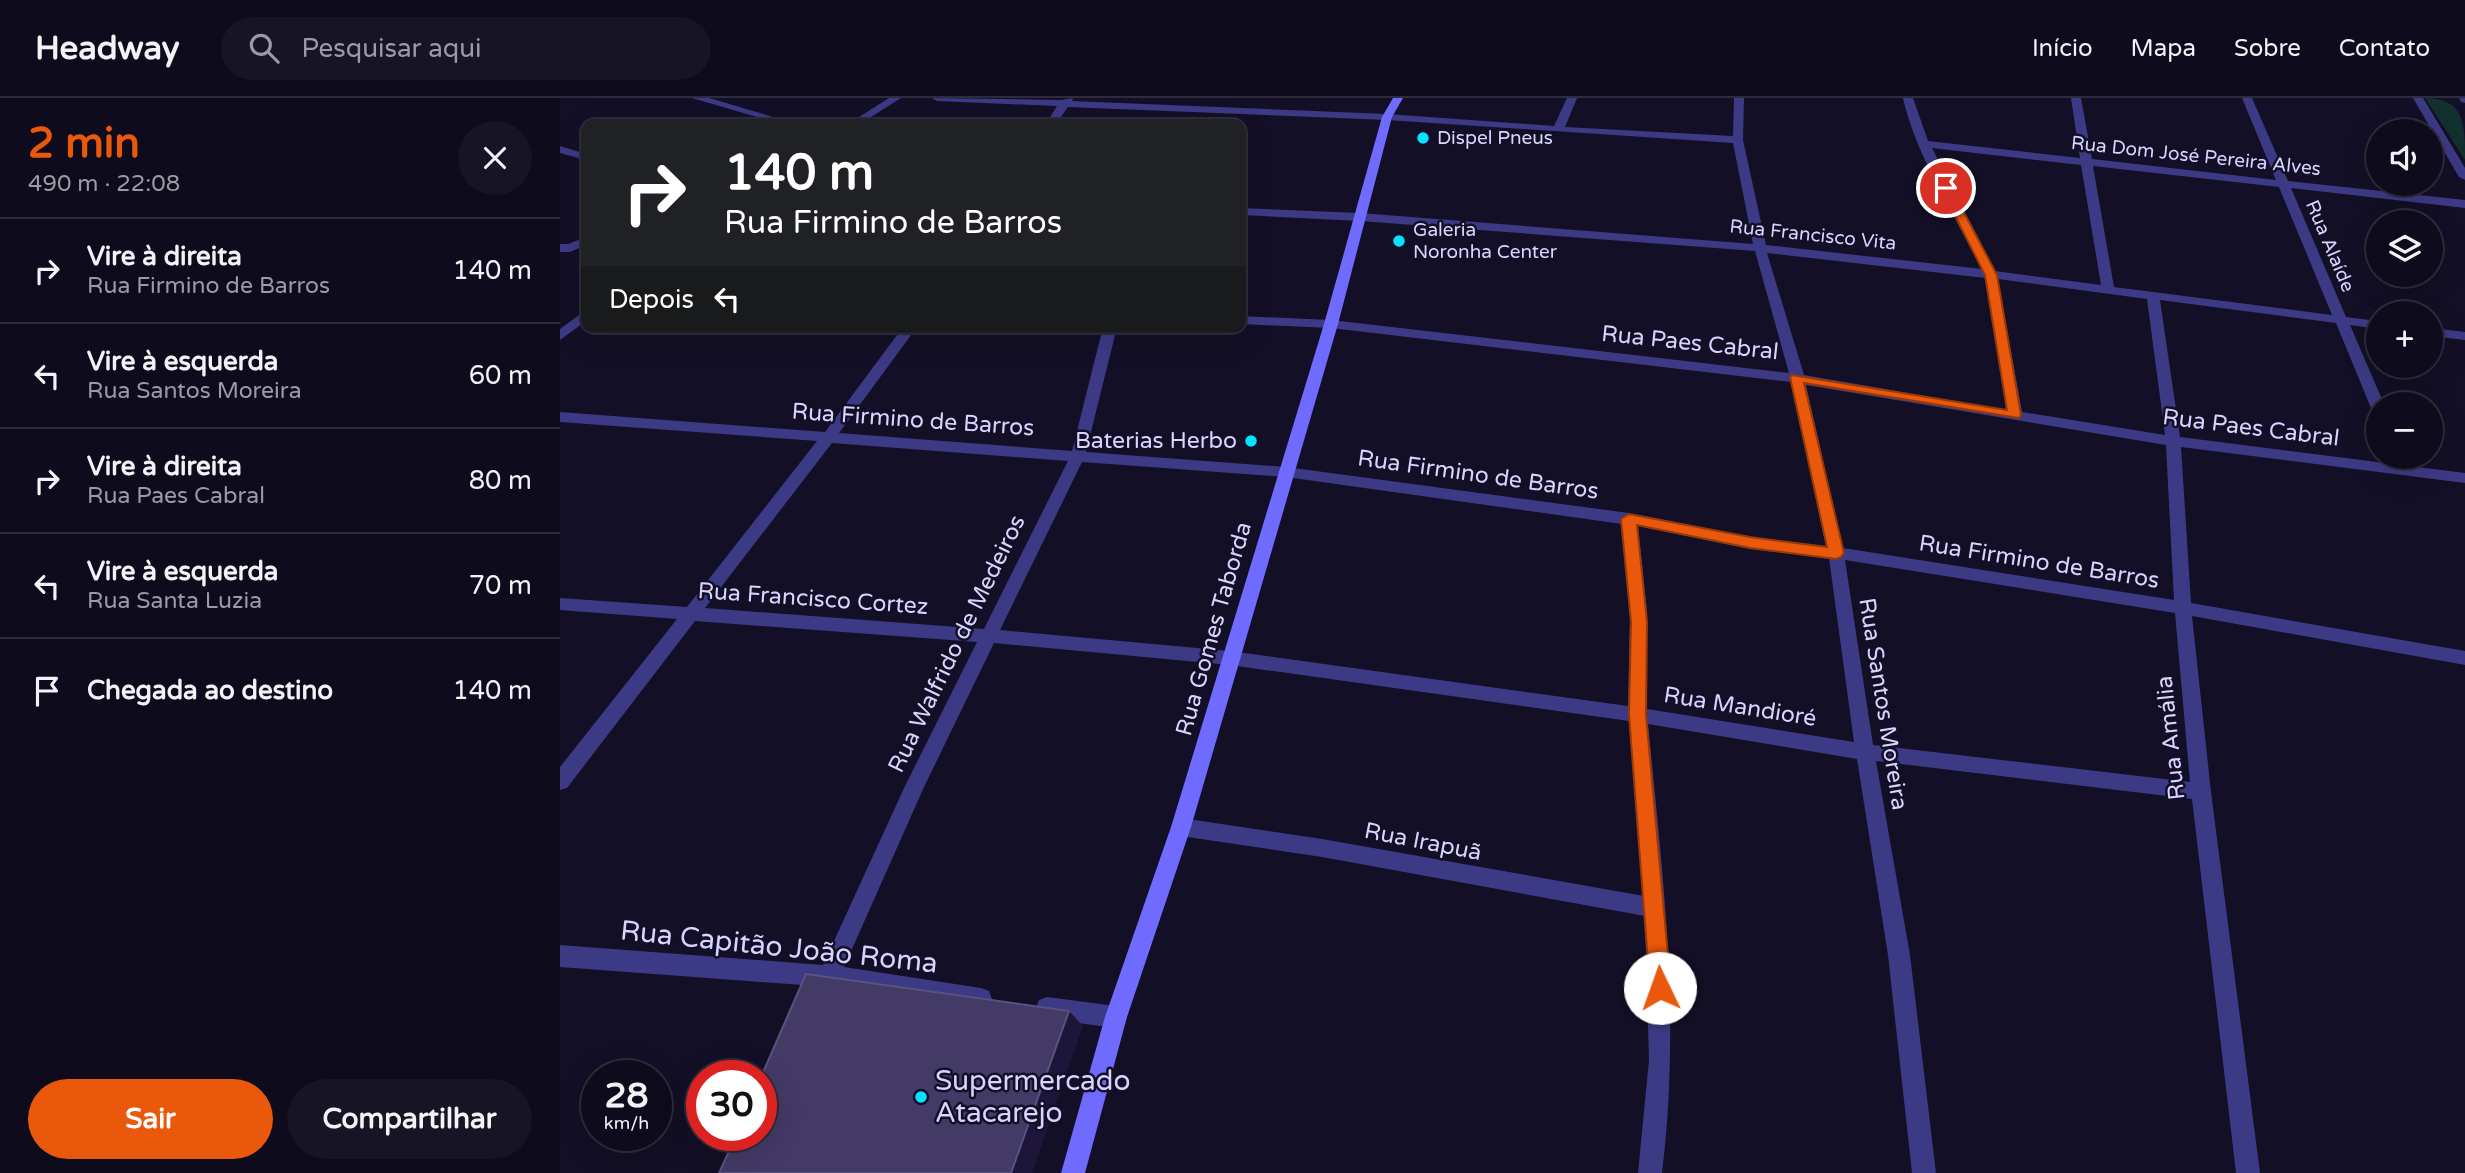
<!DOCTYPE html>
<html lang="pt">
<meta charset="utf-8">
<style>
body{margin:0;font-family:"Varela Round",sans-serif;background:#171425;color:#f1f3f6;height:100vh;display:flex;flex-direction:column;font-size:26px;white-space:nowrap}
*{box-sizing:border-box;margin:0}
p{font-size:23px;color:#9b9ba3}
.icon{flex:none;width:38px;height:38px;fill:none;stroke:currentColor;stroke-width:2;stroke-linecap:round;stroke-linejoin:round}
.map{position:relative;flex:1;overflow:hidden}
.panel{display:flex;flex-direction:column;background:#0e0b1c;width:560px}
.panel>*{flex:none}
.hud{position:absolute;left:21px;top:21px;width:665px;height:214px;border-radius:14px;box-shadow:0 7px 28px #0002,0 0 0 2px #2e2b3b;background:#202124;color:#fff;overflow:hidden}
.controls{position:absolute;left:1806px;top:21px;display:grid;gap:14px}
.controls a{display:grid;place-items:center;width:77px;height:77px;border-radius:50%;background:#0e0b1c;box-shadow:0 7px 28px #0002,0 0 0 2px #2e2b3b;font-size:35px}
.speed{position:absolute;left:21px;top:962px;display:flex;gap:14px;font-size:35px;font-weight:700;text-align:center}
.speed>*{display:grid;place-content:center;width:91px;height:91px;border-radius:50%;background:#0e0b1c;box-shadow:0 7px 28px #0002,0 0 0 2px #2e2b3b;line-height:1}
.speed small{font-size:18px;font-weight:400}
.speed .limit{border:10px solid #d22;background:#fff;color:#111}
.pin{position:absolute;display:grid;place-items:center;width:60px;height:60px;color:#fff;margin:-30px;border:4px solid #fff;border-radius:50%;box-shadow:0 2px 7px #0007}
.me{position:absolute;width:77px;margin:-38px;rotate:357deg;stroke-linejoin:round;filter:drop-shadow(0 0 5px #0008)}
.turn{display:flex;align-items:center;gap:24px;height:147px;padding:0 28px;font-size:32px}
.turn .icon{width:91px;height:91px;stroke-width:2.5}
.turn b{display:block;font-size:49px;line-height:60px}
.then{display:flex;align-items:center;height:66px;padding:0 28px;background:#0003;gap:14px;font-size:26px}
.round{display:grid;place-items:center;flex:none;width:74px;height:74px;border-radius:37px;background:#171425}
.headline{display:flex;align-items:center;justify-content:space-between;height:119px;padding:0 28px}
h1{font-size:42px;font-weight:800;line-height:52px;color:#ea580c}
.button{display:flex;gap:14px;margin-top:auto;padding:14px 28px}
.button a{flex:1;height:80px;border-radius:42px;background:#ea580c;color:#fff;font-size:28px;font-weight:800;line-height:80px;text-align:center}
.button a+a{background:#171425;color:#f1f3f6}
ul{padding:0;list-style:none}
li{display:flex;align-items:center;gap:21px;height:105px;padding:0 28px;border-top:2px solid #2e2b3b}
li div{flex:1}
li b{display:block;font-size:26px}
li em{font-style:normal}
header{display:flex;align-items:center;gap:42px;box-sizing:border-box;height:98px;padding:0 35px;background:#0e0b1c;border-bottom:2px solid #2e2b3b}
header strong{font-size:33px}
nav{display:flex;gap:38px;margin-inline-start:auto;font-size:24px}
.search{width:490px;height:63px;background:#171425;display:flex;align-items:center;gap:18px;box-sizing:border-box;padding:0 24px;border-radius:38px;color:#9b9ba3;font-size:26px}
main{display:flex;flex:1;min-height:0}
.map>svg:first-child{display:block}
</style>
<header>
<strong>Headway</strong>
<div class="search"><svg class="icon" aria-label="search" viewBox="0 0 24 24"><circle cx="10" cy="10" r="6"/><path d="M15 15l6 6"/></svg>Pesquisar aqui</div>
<nav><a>Início</a><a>Mapa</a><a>Sobre</a><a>Contato</a></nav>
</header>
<main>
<section class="panel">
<div class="headline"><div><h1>2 min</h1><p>490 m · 22:08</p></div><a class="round"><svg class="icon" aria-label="close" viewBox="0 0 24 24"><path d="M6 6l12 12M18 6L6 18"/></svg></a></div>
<ul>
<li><svg class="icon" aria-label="right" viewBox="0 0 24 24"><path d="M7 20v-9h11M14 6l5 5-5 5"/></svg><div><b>Vire à direita</b><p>Rua Firmino de Barros</p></div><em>140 m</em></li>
<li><svg class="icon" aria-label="left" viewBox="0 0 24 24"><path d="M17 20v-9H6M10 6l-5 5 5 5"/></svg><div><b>Vire à esquerda</b><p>Rua Santos Moreira</p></div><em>60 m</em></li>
<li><svg class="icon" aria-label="right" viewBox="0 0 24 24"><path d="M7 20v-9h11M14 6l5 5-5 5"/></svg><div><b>Vire à direita</b><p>Rua Paes Cabral</p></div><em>80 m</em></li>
<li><svg class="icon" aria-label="left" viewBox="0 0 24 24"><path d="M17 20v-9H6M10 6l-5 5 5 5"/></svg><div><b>Vire à esquerda</b><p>Rua Santa Luzia</p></div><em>70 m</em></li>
<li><svg class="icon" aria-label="arrive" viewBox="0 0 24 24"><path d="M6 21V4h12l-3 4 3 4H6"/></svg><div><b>Chegada ao destino</b></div><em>140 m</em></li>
</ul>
<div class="button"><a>Sair</a><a>Compartilhar</a></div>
</section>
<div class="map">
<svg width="1905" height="1075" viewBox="0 0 1905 1075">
<rect width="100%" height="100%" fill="#130f26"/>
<path fill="#12302f" d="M1865 0C1905 0 1905 27 1905 62Z"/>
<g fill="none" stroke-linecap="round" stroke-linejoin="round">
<path fill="#3d3a85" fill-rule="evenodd" d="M132 0H149L237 26H221Z
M329 0H341L300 26H288Z
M372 0 501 2 513 0 512 3 827 16 994 28 1007 0H1017L1005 29 1173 38 1174 0H1184L1183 42 1206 147 1422 171C1395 118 1356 58 1343 0H1353L1368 43 1520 60 1511 0H1521L1532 61 1716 82 1682 0H1692L1728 83 1905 102V110L1731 90 1786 219 1818 223V231L1790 227 1824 306H1818V315L1811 310 1776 225 1600 202 1620 339 1905 375V385L1621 349 1631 505 1905 553V567L1632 518 1651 694 1700 1075H1676L1632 701 1316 663 1350 857 1376 1075H1352L1328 857 1297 661 1088 626C1103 779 1121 921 1102 1075H1078L1089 962 1085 818 762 759 621 738 614 735 611 729 614 723 621 720 762 741 1084 798 1069 623 670 567 434 545 364 689 284 869 421 890 429 893 432 901 429 909 421 912 269 889 0 869V847L263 867 345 688 417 544 135 523 7 690 0 692V669L117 521 0 512V500L127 509 257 343 0 324V314L265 334 343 229H357L279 335 512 353 543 229H557L526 354 726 369 1069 415 1190 439 1266 448 1231 284 771 230 681 226V218L771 222 1229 275 1195 153 800 123 681 117V110L800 115 1193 146 1173 45 827 22 508 9 496 26H486L497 8 377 3ZM1372 50 1521 67 1541 187 1435 173ZM1533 68 1719 89 1772 217 1554 189ZM1207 155 1425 180 1447 312 1244 277ZM1438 181 1587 201 1605 337 1462 314ZM1246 287 1606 347 1614 502 1283 450ZM272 345 508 363 424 531 145 510ZM522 364 726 379 1062 426 1070 513 1068 608 670 553 440 532ZM1078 428 1190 451 1269 460 1294 644 1087 611V513ZM1285 462 1615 515 1630 684 1313 647Z
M1853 0H1863L1905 70V82L1899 79Z
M1899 0H1905V5L1901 4Z
M0 48 26 56V62L0 55Z
M26 139V147L10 154H0V146H8Z
M26 212V223L0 242V231Z
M1871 230 1905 234V242L1871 238Z
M487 899 556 908 564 911 567 919 564 927 556 930 487 921 479 918 476 910 479 902Z"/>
<path fill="#6f6bff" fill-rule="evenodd" d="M833 0H843L832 19 778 226 631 729 567 919 525 1075H501L545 919 611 729 764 226 822 19Z"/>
</g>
<path fill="#1d163a" d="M509 913 523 928 472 1075H451Z"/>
<path fill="#433a66" stroke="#5a527e" stroke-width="2" d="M246 876 509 913 451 1075H159L176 1038H201V979Z"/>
<path fill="#ea580c" stroke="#983908" stroke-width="2" d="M1382 88 1391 90 1437 177 1461 317 1459 320 1244 285 1284 455 1281 459 1276 461 1190 450 1077 427 1087 524 1086 617 1111 890 1108 897 1100 899 1093 897 1090 890 1069 617 1071 524 1061 421 1069 416 1190 439 1267 449 1230 279 1232 277 1447 312 1425 177 1381 90Z"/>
<g fill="#00e5ff" stroke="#130f26" stroke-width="2.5">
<circle cx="863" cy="40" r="7"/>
<circle cx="839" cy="143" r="7"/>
<circle cx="691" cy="343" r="7"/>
<circle cx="361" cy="999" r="7"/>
</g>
<g text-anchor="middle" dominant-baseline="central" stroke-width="5" stroke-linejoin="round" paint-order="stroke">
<g font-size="19" fill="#d9d4ff" stroke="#130f26" text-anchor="start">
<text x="877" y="40">Dispel Pneus</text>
<text x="853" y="132">Galeria<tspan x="853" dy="22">Noronha Center</tspan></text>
</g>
<g font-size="19" fill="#d9d4ff" stroke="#130f26">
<text transform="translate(1636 58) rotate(6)">Rua Dom José Pereira Alves</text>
<text transform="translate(1253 137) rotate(6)">Rua Francisco Vita</text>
<text transform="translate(1770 148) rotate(67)">Rua Alaíde</text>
</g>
<g font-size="23" fill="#d9d4ff" stroke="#130f26">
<text transform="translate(1130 245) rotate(6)">Rua Paes Cabral</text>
<text transform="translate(353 322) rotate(4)">Rua Firmino de Barros</text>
<text transform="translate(1691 330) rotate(7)">Rua Paes Cabral</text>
<text transform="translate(918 377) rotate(8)">Rua Firmino de Barros</text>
<text transform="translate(1479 464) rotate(9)">Rua Firmino de Barros</text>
<text transform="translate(253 501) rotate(4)">Rua Francisco Cortez</text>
<text transform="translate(654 531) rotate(-74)">Rua Gomes Taborda</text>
<text transform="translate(397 546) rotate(-64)">Rua Walfrido de Medeiros</text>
<text transform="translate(1323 606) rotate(81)">Rua Santos Moreira</text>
<text transform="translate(1180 609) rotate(9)">Rua Mandioré</text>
<text transform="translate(1611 640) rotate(-96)">Rua Amália</text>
<text transform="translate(863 744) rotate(11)">Rua Irapuã</text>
</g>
<g font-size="23" fill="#d9d4ff" stroke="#130f26" text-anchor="end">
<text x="677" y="343">Baterias Herbo</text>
</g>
<g font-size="28" fill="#d9d4ff" stroke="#130f26">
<text transform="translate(219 849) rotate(6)">Rua Capitão João Roma</text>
</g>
<g font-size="28" fill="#d9d4ff" stroke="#130f26" text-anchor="start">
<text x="375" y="983">Supermercado<tspan x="375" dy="32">Atacarejo</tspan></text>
</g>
</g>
</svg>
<div class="controls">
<a><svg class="icon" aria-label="sound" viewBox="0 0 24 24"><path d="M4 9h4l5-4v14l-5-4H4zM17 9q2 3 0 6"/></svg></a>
<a><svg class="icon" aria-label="layers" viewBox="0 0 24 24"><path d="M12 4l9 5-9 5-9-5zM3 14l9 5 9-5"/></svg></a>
<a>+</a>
<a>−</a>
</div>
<div class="speed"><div>28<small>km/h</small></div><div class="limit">30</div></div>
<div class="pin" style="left:1386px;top:90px;background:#d93025"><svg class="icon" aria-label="arrive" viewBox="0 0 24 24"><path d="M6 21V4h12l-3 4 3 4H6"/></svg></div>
<svg class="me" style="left:1100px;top:890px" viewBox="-20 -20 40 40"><circle r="19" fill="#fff"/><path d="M0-13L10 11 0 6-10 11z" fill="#ea580c"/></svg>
<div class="hud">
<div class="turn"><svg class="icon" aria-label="right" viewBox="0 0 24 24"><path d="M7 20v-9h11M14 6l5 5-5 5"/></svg><div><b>140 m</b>Rua Firmino de Barros</div></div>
<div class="then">Depois<svg class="icon" aria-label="left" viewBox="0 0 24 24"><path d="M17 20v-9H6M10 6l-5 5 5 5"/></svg></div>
</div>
</div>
</main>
